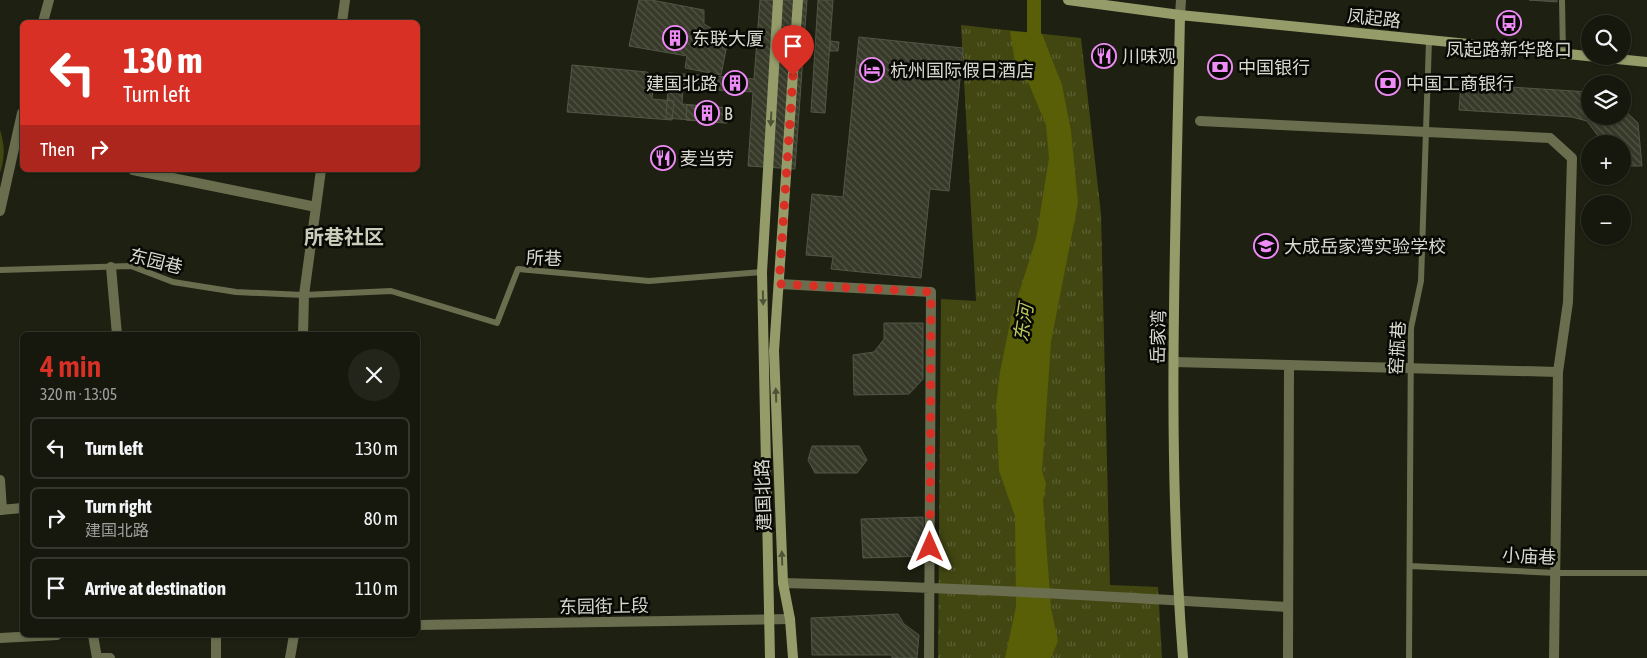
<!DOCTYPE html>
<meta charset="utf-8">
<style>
body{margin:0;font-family:"Asap Condensed","Noto Sans SC",sans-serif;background:#23251b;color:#f1f3f6;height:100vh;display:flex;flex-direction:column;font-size:19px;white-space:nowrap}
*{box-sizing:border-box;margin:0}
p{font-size:16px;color:#9ea09d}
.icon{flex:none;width:28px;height:28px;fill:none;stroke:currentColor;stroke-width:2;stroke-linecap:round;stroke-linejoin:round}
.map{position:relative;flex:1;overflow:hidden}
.panel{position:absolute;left:20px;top:332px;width:400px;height:305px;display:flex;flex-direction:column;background:#16180d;border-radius:8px;box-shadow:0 1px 4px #0004,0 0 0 1px #35372e}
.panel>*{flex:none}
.guide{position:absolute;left:20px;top:20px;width:400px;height:152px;border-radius:8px;box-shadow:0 1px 4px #0004,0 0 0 1px #35372e;background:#d93025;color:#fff;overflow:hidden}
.fabs{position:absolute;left:1581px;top:15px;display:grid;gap:10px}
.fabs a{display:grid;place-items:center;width:50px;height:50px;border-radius:50%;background:#16180d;box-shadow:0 1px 4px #0004,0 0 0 1px #35372e;font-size:25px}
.pin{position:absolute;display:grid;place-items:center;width:42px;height:42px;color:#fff;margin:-51px -21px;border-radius:50% 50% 50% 0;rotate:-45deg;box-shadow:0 0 5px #0007}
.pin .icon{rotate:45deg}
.me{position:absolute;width:55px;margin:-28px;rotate:0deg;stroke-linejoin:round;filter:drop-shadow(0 0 4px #0008)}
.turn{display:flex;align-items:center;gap:18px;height:105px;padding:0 20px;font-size:22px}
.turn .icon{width:65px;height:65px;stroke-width:2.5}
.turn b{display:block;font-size:35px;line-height:42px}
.then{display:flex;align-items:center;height:48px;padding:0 20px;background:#0003;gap:10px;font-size:19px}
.round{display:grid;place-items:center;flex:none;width:52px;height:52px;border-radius:26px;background:#23251b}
.summary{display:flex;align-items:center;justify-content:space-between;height:85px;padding:0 20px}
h1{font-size:30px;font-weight:600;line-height:38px;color:#d93025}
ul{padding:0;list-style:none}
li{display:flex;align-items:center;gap:15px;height:62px;margin:0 10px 8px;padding:0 10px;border:2px solid #35372e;border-radius:8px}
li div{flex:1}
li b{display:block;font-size:19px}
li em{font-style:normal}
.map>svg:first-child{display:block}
</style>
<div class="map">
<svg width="1647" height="658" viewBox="0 0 1647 658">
<defs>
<pattern id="grass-tufts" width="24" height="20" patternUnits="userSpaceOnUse" patternTransform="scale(1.25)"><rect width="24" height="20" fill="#424712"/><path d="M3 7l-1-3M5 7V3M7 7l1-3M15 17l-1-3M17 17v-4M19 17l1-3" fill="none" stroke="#5d6133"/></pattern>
<pattern id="building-back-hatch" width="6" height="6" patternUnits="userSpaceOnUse" patternTransform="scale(1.25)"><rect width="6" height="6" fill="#373a29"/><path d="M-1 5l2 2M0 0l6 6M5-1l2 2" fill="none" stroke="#535647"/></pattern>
</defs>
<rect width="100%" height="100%" fill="#1e2011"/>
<path fill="url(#grass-tufts)" d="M961 25 1081 38 1101 214 1110 585 1158 587 1162 658H938L941 299 976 301Z"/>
<path fill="#424712" d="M0 130C5 146 5 157 0 173Z"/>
<path fill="#595f06" d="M1010 31 1042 34 1062 85 1071 131 1078 203 1051 342 1042 471 1046 484 1043 500 1051 608 1058 641 1051 658H1005L1016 607 1015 516 999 471 996 405 1000 372 1011 318 1036 239 1049 158 1046 125 1029 84 1015 63Z"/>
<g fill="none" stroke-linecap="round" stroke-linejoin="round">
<path stroke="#595f06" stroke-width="14" d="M1034 52V0"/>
</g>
<path fill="url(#building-back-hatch)" stroke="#535645" d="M639 0H651L704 10V24L711 28 710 36 728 40 721 75 685 68 687 56 629 46Z
M760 0H807L795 169 748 166 753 92 683 88 682 104 728 108 727 123 666 118 669 73 754 79Z
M818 0H833L825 113 811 112Z
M1529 0H1557V2Z
M859 37 963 48 949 191 930 189 921 278 831 269 833 257 806 255 812 194 843 197Z
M830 41 839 42 838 51H830Z
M572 65 647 72 654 78 652 99 674 101 672 120 567 112Z
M1461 84 1590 92V116H1622V108L1638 123 1642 166H1622V144H1602L1599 137 1587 121 1572 117 1459 110Z
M687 105 728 108 727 123 686 120Z
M884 323H923V379L909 394 854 395 853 355 874 352 884 339Z
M812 446H859L867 460 857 473H815L808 460Z
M923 517 924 556 863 558 861 519Z
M898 614 904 624 919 635 917 658H892V655H812L811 618Z"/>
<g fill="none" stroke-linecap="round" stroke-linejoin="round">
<path stroke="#6a6e4f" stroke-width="6" d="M1562 0 1563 54
M0 270 131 266 173 282 236 292 304 295 391 291 497 323 518 269 649 281 762 272
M1410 566 1556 573H1647
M1409 658 1411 328 1421 281 1429 40"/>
<path stroke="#6a6e4f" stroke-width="10" d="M1180 15 1181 0
M43 22 49 0
M342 22 345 0
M1200 121 1550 138 1572 158 1568 302 1558 372 1554 658
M133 170 316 207
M0 211 22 113
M111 267 117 335
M779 284 931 292 929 658
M303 335 304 295 321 170
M1174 362 1558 372
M0 480 2 510
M0 510 22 508
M783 583C952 587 1120 597 1288 607
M418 625 790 619
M93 635 97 658H110
M0 638 57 635
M216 658V635
M290 658 294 635
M1288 658 1289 365"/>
<path stroke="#959c6a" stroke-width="10" d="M1068 0 1180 15 1647 62
M1180 15C1176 229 1166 445 1183 658
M770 658 762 272 778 0
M793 658 790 619 783 583 774 351 798 0"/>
</g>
<defs><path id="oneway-solid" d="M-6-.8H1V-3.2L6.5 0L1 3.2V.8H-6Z" transform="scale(1.25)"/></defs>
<g fill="#4e5237">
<use href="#oneway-solid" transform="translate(771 119) rotate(93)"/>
<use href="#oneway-solid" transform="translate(763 298) rotate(89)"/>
<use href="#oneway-solid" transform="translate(776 395) rotate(-92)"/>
<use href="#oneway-solid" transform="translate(782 558) rotate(-92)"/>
</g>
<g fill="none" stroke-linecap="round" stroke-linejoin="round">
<path stroke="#d93025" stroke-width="9" stroke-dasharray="0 16.2" d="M793 76 779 284 931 292 930 547"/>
</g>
<defs>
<symbol id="bus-ring" viewBox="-11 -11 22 22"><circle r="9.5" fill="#080904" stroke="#ef8bf7" stroke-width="1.5"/><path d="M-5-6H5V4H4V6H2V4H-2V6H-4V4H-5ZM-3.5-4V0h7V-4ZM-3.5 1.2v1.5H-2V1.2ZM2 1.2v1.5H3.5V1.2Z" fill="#ef8bf7"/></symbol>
<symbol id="building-ring" viewBox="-11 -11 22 22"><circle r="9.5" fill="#080904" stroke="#ef8bf7" stroke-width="1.5"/><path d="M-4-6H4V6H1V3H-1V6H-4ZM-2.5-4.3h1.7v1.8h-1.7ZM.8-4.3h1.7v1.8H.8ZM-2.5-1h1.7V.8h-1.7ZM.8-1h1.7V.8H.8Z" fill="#ef8bf7"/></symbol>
<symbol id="restaurant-ring" viewBox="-11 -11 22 22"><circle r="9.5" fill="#080904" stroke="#ef8bf7" stroke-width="1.5"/><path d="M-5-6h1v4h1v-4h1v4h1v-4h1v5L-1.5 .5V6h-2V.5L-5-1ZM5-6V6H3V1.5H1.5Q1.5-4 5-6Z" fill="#ef8bf7"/></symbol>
<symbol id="bank-ring" viewBox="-11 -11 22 22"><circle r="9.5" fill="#080904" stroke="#ef8bf7" stroke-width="1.5"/><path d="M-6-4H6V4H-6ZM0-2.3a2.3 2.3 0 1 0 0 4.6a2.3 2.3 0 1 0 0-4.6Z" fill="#ef8bf7"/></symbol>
<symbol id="hotel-ring" viewBox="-11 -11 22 22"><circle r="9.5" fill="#080904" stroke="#ef8bf7" stroke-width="1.5"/><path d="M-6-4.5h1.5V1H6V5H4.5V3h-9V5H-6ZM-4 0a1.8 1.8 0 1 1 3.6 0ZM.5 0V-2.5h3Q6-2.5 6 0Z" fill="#ef8bf7"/></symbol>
<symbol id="school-ring" viewBox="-11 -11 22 22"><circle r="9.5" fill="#080904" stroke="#ef8bf7" stroke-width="1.5"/><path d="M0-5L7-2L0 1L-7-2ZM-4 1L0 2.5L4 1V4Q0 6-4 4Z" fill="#ef8bf7"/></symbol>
</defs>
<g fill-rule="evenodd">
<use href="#bus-ring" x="1495" y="9" width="28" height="28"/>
<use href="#building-ring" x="661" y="24" width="28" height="28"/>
<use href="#restaurant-ring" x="1090" y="42" width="28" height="28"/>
<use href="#bank-ring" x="1206" y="53" width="28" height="28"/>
<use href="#hotel-ring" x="858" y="56" width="28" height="28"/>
<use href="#building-ring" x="721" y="69" width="28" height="28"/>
<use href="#bank-ring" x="1374" y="69" width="28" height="28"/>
<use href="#building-ring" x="693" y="99" width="28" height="28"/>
<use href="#restaurant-ring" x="649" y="144" width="28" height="28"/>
<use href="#school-ring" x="1252" y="232" width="28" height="28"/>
</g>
<g text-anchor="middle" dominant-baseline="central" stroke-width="5" stroke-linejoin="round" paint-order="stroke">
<g font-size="18" fill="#d8d9cf" stroke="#080904">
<text transform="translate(1374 18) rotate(6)">凤起路</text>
<text transform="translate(544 258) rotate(2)">所巷</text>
<text transform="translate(156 261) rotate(14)">东园巷</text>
<text transform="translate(1158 337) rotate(-89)">岳家湾</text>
<text transform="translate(1397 348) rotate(-87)">窑瓶巷</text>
<text transform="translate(763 495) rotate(-92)">建国北路</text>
<text transform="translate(1529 556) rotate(3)">小庙巷</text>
<text transform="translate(604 606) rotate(-1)">东园街上段</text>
</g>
<g font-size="18" fill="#d8d9cf" stroke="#080904" text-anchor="start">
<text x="692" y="38">东联大厦</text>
<text x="1509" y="49" text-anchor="middle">凤起路新华路口</text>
<text x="1122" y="56">川味观</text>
<text x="1238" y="67">中国银行</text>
<text x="890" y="70">杭州国际假日酒店</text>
<text x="718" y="83" text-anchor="end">建国北路</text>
<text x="1406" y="83">中国工商银行</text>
<text x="724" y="113">B</text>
<text x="680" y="158">麦当劳</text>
<text x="1284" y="246">大成岳家湾实验学校</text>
</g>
<g font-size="19" font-style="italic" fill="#bec95e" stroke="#080904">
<text transform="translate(1023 323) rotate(-81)">东河</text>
</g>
<g font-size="20" font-weight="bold" fill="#cacdb9" stroke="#080904">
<text x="344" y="236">所巷社区</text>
</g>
</g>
</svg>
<div class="fabs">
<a><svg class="icon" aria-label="search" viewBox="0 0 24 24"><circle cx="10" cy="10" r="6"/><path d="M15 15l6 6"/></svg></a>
<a><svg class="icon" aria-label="layers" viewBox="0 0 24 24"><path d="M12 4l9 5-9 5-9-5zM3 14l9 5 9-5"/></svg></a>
<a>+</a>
<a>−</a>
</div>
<div class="pin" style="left:793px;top:76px;background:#d93025"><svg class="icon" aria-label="arrive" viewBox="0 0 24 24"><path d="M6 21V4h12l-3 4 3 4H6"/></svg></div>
<svg class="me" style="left:930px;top:547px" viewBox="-20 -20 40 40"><path d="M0-17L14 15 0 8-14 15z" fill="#d93025" stroke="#fff" stroke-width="4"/></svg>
<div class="guide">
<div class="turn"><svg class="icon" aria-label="left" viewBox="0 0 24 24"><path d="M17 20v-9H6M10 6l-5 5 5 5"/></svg><div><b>130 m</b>Turn left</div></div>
<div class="then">Then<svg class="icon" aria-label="right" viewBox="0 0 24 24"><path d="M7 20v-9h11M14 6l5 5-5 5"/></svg></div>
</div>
<section class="panel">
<div class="summary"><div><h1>4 min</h1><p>320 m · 13:05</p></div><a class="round"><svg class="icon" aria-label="close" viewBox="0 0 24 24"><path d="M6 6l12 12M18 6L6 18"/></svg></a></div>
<ul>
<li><svg class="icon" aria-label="left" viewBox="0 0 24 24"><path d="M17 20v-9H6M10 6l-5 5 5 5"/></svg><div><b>Turn left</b></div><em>130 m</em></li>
<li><svg class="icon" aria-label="right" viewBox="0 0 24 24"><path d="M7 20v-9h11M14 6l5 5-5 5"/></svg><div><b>Turn right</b><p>建国北路</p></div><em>80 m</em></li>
<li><svg class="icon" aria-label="arrive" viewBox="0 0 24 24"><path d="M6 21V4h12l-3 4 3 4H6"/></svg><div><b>Arrive at destination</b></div><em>110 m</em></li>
</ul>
</section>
</div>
